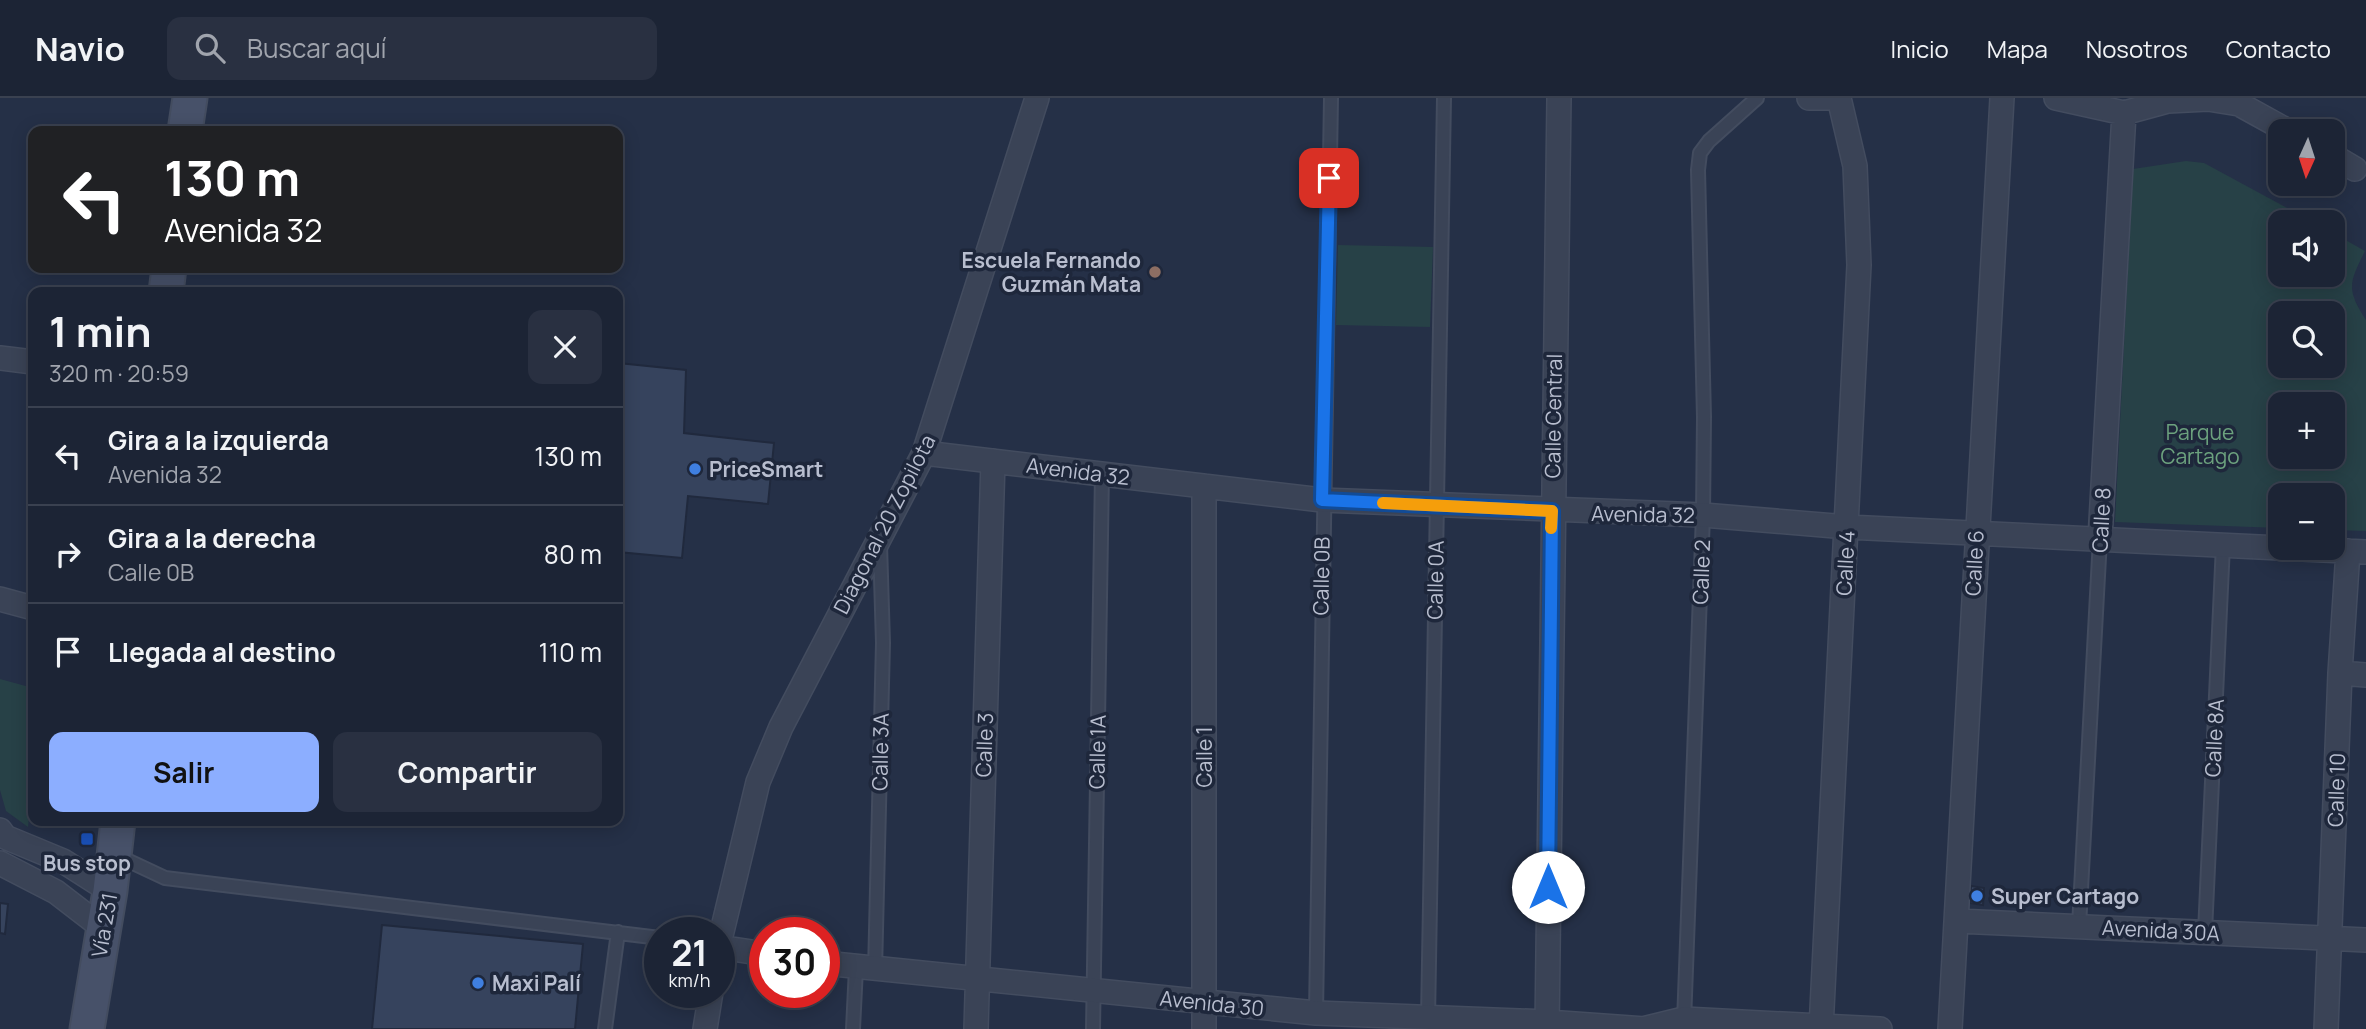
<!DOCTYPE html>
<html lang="es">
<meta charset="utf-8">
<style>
body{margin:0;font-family:Manrope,sans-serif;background:#293041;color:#f1f3f6;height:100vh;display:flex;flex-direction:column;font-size:26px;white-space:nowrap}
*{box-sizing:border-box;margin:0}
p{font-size:23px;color:#a0a4ad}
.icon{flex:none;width:38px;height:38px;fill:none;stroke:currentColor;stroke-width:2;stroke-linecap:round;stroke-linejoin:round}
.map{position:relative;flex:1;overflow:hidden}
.panel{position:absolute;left:28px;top:189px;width:595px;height:539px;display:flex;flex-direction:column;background:#1c2435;border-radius:14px;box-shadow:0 4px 18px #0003,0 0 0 2px #3a4150}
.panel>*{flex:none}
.guide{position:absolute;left:28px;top:28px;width:595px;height:147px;border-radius:14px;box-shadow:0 4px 18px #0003,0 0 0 2px #3a4150;background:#202124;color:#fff;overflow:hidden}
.needle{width:46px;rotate:183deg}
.buttons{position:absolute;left:2268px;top:21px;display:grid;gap:14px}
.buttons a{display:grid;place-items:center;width:77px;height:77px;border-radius:14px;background:#1c2435;box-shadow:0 4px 18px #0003,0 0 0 2px #3a4150;font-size:35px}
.speed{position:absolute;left:644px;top:819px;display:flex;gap:14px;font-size:35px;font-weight:700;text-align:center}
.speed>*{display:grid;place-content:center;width:91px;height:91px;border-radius:50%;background:#1c2435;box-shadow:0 4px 18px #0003,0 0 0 2px #3a4150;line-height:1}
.speed small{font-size:18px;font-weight:400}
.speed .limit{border:10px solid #d22;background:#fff;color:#111}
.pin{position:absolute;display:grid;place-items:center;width:60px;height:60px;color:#fff;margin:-30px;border-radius:14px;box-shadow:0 4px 10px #0006}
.me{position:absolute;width:77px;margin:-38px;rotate:0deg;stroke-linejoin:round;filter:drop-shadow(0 0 5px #0008)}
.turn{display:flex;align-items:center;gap:24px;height:147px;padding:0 21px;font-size:32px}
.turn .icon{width:91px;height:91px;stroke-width:2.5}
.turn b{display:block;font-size:49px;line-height:60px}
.round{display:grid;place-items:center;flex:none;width:74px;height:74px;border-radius:14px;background:#293041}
.head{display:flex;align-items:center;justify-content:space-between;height:119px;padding:0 21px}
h1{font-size:42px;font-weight:700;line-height:52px}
.action{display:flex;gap:14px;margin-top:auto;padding:14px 21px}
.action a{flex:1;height:80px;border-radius:14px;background:#8caeff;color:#111;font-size:28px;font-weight:700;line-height:80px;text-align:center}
.action a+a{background:#293041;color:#f1f3f6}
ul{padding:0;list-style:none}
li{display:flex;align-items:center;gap:21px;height:98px;padding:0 21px;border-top:2px solid #3a4150}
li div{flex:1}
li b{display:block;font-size:26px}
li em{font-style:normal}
header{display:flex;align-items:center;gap:42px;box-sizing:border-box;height:98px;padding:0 35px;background:#1c2435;border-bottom:2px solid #3a4150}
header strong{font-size:33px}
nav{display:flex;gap:38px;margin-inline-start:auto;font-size:24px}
.search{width:490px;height:63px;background:#293041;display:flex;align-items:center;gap:18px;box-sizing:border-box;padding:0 24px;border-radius:14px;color:#a0a4ad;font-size:26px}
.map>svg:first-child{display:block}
</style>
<header>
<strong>Navio</strong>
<div class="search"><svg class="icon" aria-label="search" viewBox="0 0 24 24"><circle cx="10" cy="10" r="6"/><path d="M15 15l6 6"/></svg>Buscar aquí</div>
<nav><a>Inicio</a><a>Mapa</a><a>Nosotros</a><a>Contacto</a></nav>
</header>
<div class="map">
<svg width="2366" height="931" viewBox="0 0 2366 931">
<rect width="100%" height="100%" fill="#253047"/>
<path fill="#274147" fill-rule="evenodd" d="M2186 63 2204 65 2313 124H2280V177H2333V135L2365 153C2349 185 2346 191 2366 222V433L2333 432V397H2280V430L2115 424 2133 71ZM2280 215H2333V268H2280ZM2280 306H2333V359H2280Z
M1338 147 1433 149 1430 229 1336 227Z
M0 581 33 590V681L28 729 6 713 0 692Z"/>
<path fill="#36435d" stroke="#20293d" stroke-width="2" d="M618 265 686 272 684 335 774 345 768 406 688 398 682 460 618 454Z
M1971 788 1984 790 1983 807 1970 805Z
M0 805 8 806 5 836 0 835Z
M382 827 583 846 575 931H372Z"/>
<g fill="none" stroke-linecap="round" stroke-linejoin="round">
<defs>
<path id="service" d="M116 757 165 780 660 840
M2079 828 2100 441
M2205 834 2223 447
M875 873 883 545 880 446
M1316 915 1331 0
M1428 921 1444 0
M1684 924 1703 417 1704 319 1698 72 1700 55 1709 43 1757 0
M605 931 618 834
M853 931 856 870
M1093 931 1102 376"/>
<path id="minor" d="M1809 0H1834
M2056 0 2124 15 2168 3 2208 1 2239 6 2288 33
M2333 58 2355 71
M0 260 33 264
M924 355 1322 402 1703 417 1847 429 2280 450
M2100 441 2124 15
M2282 450 2366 454
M0 501 33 510
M2340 575 2366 577
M0 732 5 739 63 763 110 793
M0 765 56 794 104 831
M1957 823 2366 842
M719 846 758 684 781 629 924 355 1037 0
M719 849 765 856
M824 865 1316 915 1547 924 1645 931
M705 931 711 894
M976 931 993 363
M1204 931V388
M1547 931 1559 0
M1643 931 1684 921 1880 931
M1821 931 1859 167 1855 68 1839 0
M1950 931 2002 0
M2326 931 2340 575 2348 453"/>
<path id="secondary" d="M185 33 190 0
M166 194 169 170
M87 931 110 793 118 723"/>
</defs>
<use href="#service" stroke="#434c5f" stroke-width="16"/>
<use href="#minor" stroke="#434c5f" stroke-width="26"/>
<use href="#secondary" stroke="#434c5f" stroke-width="37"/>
<use href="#service" stroke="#3a4356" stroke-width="12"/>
<use href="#minor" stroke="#3a4356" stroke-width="23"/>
<use href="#secondary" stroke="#475169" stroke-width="33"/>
</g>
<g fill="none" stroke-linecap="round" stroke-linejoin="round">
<defs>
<path id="route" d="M1329 80 1322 402 1552 413 1548 789"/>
</defs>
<use href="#route" stroke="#114b97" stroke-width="18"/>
<use href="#route" stroke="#1a73e8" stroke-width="12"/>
<path stroke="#f59e0b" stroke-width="12" d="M1383 405 1552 413 1551 430"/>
</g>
<circle fill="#8d6e63" stroke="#1e273b" stroke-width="2.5" cx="1155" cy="174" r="7"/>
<g fill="#3f7fe0" stroke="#1e273b" stroke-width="2.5">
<circle cx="695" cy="371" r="7"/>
<circle cx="1977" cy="798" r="7"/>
<circle cx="478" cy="885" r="7"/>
</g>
<rect fill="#1a4fb4" stroke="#1e273b" stroke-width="2.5" x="80" y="734" width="14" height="14" rx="3.5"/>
<g text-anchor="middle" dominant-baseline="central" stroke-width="7" stroke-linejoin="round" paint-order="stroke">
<g font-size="21" font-weight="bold" fill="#b8becf" stroke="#1e273b" text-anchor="start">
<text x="1141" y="162" text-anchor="end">Escuela Fernando<tspan x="1141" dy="24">Guzmán Mata</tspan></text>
<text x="709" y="371">PriceSmart</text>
<text x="87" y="765" text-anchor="middle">Bus stop</text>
<text x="1991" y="798">Super Cartago</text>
<text x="492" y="885">Maxi Palí</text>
</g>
<g font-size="21" fill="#b8becf" stroke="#1e273b">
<text transform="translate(1553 318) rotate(-89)">Calle Central</text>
<text transform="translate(1078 373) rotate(7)">Avenida 32</text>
<text transform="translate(1643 416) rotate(1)">Avenida 32</text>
<text transform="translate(2101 422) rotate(-87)">Calle 8</text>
<text transform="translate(884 426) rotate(-63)">Diagonal 20 Zopilota</text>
<text transform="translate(1845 465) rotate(-87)">Calle 4</text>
<text transform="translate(1974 465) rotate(-87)">Calle 6</text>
<text transform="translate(1701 474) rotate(-88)">Calle 2</text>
<text transform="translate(1321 478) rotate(-89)">Calle 0B</text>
<text transform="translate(1435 482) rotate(-89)">Calle 0A</text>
<text transform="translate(2214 640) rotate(-87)">Calle 8A</text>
<text transform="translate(984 647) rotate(-88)">Calle 3</text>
<text transform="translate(880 654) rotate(-89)">Calle 3A</text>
<text transform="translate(1097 654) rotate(-89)">Calle 1A</text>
<text transform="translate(1204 659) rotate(-90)">Calle 1</text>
<text transform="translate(2336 692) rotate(-88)">Calle 10</text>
<text transform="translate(104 827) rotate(-80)">Vía 231</text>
<text transform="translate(2161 832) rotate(3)">Avenida 30A</text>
<text transform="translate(1212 905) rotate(6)">Avenida 30</text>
</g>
<g font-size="21" fill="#6ca27e" stroke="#1e273b">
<text x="2200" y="334">Parque<tspan x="2200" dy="24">Cartago</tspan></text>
</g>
</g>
</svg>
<div class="buttons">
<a><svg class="needle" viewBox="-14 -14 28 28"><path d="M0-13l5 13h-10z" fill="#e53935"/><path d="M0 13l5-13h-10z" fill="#a0a4ad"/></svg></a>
<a><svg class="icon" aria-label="sound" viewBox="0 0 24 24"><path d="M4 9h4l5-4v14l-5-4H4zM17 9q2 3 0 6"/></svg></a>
<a><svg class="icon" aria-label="search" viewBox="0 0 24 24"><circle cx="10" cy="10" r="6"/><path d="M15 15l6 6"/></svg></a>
<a>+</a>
<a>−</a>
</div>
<div class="speed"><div>21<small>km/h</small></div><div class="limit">30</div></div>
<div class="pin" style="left:1329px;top:80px;background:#d93025"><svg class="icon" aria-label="arrive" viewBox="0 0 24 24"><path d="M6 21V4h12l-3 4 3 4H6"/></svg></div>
<svg class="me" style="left:1548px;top:789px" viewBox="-20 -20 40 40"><circle r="19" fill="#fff"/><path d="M0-13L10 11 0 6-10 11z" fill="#1a73e8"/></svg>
<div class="guide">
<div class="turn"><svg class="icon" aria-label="left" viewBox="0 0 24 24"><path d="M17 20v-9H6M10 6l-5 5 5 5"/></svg><div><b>130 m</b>Avenida 32</div></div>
</div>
<section class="panel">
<div class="head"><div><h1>1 min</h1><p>320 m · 20:59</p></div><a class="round"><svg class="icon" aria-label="close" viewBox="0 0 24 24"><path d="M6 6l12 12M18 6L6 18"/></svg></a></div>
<ul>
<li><svg class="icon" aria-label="left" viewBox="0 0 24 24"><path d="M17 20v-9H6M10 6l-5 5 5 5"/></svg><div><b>Gira a la izquierda</b><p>Avenida 32</p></div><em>130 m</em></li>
<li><svg class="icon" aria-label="right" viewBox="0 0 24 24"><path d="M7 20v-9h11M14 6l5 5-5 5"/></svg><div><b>Gira a la derecha</b><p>Calle 0B</p></div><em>80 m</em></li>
<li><svg class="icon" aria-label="arrive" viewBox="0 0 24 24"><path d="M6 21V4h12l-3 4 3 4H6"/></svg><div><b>Llegada al destino</b></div><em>110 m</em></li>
</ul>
<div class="action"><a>Salir</a><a>Compartir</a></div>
</section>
</div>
